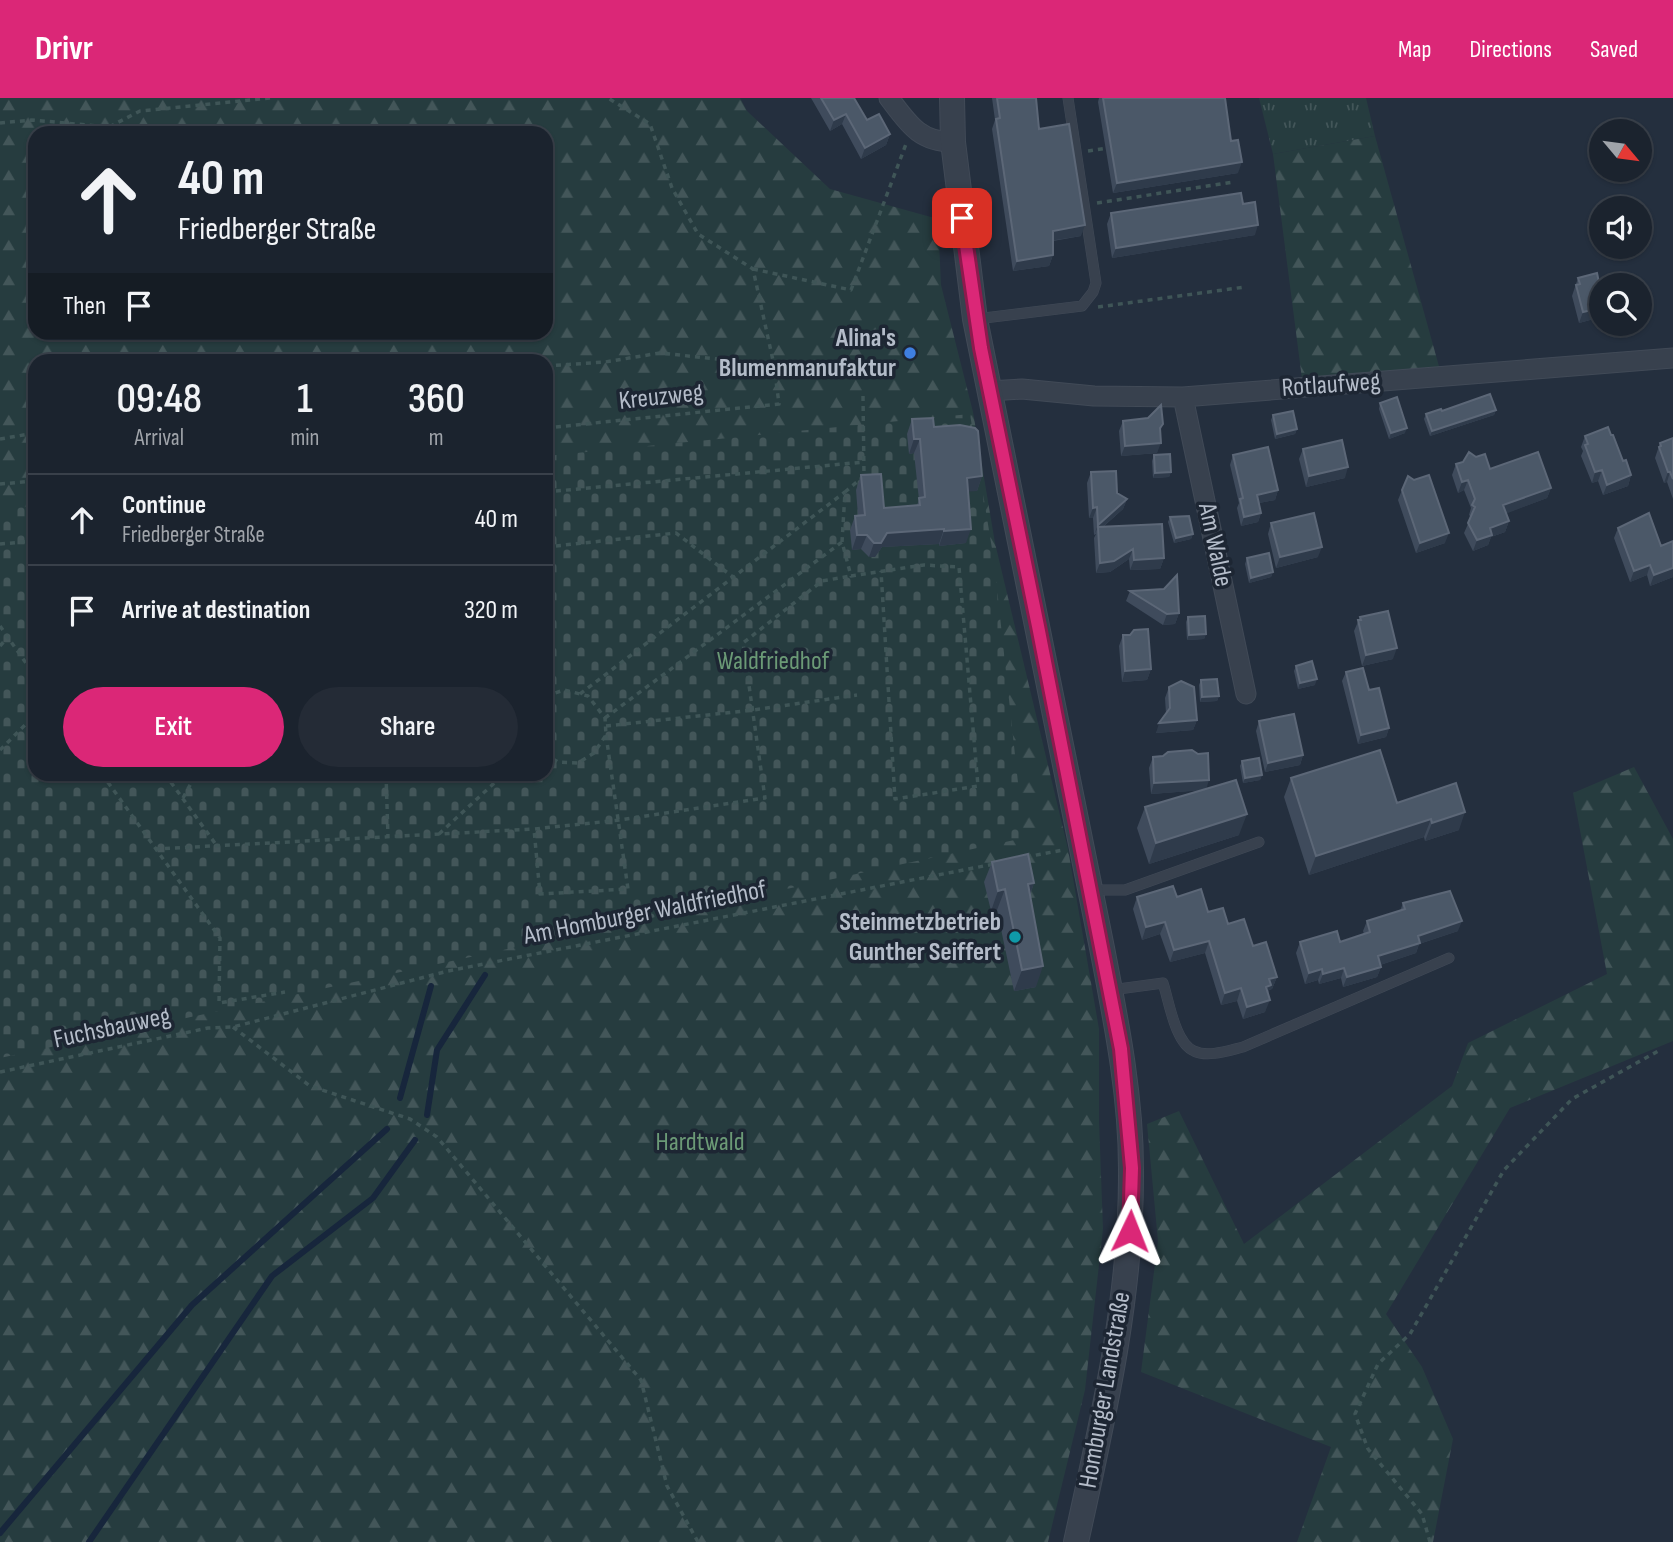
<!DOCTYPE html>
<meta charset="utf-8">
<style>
body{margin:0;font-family:"Sofia Sans Condensed",sans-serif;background:#242b36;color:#f1f3f6;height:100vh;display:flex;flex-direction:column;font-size:26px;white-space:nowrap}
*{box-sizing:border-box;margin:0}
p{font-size:23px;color:#a0a4aa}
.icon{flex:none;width:38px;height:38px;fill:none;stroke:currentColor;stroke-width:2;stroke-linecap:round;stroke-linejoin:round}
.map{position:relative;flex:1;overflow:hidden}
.drawer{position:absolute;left:28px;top:256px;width:525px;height:427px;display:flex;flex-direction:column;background:#1b232e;border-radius:21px;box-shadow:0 2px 5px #0004,0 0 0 2px #39404a}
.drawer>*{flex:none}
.guide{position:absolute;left:28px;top:28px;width:525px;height:214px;border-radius:21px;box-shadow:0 2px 5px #0004,0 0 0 2px #39404a;background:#1b232e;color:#f1f3f6;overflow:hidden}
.needle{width:46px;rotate:119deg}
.buttons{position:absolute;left:1589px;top:21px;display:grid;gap:14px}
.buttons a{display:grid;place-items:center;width:63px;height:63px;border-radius:50%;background:#1b232e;box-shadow:0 2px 5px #0004,0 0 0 2px #39404a;font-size:35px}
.pin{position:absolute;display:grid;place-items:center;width:60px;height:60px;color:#fff;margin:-30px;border-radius:14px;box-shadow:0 4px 10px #0006}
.me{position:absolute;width:77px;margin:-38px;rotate:2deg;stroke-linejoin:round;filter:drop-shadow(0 0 5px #0008)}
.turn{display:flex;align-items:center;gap:24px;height:147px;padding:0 35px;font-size:32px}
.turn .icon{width:91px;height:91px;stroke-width:2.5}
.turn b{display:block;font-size:49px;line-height:60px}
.then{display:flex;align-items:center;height:66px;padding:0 35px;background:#0003;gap:14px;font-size:26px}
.eta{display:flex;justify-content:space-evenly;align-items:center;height:119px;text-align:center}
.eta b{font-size:42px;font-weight:600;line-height:49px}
.action{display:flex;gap:14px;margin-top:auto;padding:14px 35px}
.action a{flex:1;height:80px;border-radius:42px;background:#db2777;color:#fff;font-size:28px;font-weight:600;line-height:80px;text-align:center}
.action a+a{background:#242b36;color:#f1f3f6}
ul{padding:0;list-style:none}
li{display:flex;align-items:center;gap:21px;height:91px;padding:0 35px;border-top:2px solid #39404a}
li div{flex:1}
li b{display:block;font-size:26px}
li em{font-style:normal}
header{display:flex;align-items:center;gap:42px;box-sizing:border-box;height:98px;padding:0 35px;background:#db2777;color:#fff}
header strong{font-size:33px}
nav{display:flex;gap:38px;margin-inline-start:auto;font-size:24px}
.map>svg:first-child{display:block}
</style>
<header>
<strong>Drivr</strong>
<nav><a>Map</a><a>Directions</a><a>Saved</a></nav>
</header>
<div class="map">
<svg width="1673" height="1444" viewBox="0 0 1673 1444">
<defs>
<pattern id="grass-tufts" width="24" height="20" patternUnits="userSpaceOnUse" patternTransform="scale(1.75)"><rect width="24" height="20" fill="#263c3f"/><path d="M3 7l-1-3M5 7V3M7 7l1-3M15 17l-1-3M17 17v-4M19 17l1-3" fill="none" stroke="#435659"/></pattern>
<pattern id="forest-firs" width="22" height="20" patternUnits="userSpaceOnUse" patternTransform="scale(1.75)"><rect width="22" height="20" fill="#263c3f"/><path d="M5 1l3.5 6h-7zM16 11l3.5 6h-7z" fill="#435659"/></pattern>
<pattern id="cemetery-stones" width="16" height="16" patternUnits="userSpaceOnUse" patternTransform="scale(1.75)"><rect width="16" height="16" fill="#263c3f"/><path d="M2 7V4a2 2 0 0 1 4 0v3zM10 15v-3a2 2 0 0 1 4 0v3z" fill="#435659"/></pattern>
</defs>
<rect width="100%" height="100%" fill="#242f3e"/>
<path fill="url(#grass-tufts)" d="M1259 0H1366L1375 38 1273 56Z"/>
<path fill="url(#forest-firs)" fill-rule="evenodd" d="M0 0H740L747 13 830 91 938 121 941 187 973 314 995 445 1068 751 1099 931V1023L1103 1131 1085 1292 1048 1444H0ZM35 35H546V234H35ZM35 262H546V676H35Z
M1375 38 1440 272 1302 281 1273 56Z
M1634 669 1673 741V943L1510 1010 1386 1216 1422 1269 1453 1341 1433 1444H1297L1331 1349 1141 1274 1158 1143 1147 1026 1179 1013 1244 1146 1452 988 1468 945 1607 876 1573 695Z"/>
<path fill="url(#cemetery-stones)" d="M970 316 994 463 1024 740 0 960V411L35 408V676H546V358Z"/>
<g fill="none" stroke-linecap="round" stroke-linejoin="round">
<path stroke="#17263c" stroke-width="6" d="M400 1000 431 888
M427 1017 437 952 485 877
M0 1435 192 1207 387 1031
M89 1444 272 1178 373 1100 415 1042"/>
<defs>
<path id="service" d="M976 221 1082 208 1093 194 1096 185 1068 0
M1091 792H1125L1259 744
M1111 892 1163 885C1169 903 1175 945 1194 953 1208 960 1230 952 1243 949L1449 860"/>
<path id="minor" d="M889 0C908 25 919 44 953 44
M989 293 1022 291 1094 298 1183 299 1673 260
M1183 299 1246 596"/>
<path id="tertiary" d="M952 0 953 44 975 221 1102 850C1116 923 1131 996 1131 1071 1132 1198 1103 1321 1076 1444"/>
</defs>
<use href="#service" stroke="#414a57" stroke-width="11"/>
<use href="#minor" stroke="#414a57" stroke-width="21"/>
<use href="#tertiary" stroke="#414a57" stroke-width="26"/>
<path stroke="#3f5557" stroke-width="3.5" stroke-dasharray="5 5" stroke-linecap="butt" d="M0 25 32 22 109 29 140 13 270 0
M1088 53 1108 50
M1097 105 1233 84
M753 171 851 192 906 46
M1098 209 1245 189
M546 268 605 264 660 255 774 267
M863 298 864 378 845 394 842 444 851 478 924 467 959 469 978 688 895 701 881 473
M546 330 779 306 774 267 753 171 698 136 672 90 650 26 608 0
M0 341 35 335
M0 386 35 383
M546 394 864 364
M0 446 35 443
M546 449 676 435 733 479
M35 471V496
M0 528 35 578
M0 548 8 539
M580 596 845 394
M546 598 564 592 588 598 605 620 606 637 594 655 578 665 558 664 546 657
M605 620 842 444
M606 628 753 612 857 597
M606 637 628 791 540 796 534 731 620 722 765 700 743 545 822 483 851 478
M0 652 35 617
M102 676 220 840 219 905 285 894
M165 676 217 748
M386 676 388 739
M183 700 196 676
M439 736 504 676
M155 751 534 731
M1026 759 1063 752
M233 929 310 988 410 1021 437 1039 641 1282 667 1388 698 1444
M0 974 208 930 233 929 448 873 994 766
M1430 1444 1422 1416 1368 1351 1355 1316 1378 1266 1410 1236 1504 1072 1572 1001 1660 952"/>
<use href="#service" stroke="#38414e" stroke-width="10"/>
<use href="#minor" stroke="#38414e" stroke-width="19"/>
<use href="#tertiary" stroke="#38414e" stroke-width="24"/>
</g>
<path fill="#3f4b5c" d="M811 0H854L867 22 890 36 886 47 861 61 842 26 830 33Z
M992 0H1036L1039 31 1081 138 1053 143V157L1049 168 1013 173 992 31 995 22Z
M1099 0H1225L1231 43 1238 75 1113 95 1098 4Z
M1243 106 1255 137 1112 160 1107 126 1111 115Z
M1578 180 1601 219 1579 225 1572 198Z
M1380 305 1405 335 1389 341 1379 311Z
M1496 312 1494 317 1430 338 1424 321 1426 316 1442 313Z
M1273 317 1297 331 1295 336 1275 341 1271 322Z
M912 321 934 329 982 378 977 393H968L966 445 939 448V446L882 449 875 459H869L861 451 852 452 850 432 855 418H858L856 392 861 377 884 410 917 407 919 402 914 355 909 356 907 336Z
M1123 323 1163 326 1160 334 1157 355 1121 358 1119 333Z
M1585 338 1623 363 1631 377 1628 388 1603 397 1598 383 1592 385 1581 358 1583 353 1581 349Z
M1673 340V401L1667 384 1664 385 1655 360 1660 345Z
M1303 351 1345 380 1306 389 1299 361Z
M1154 357 1171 374 1169 379 1153 380 1152 363Z
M1233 357 1278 392 1275 402 1259 405 1261 415 1258 424 1241 428 1237 410 1239 405 1230 367Z
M1456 366 1490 371 1551 390 1547 400 1506 415 1509 423 1505 434 1491 439 1488 447 1473 453 1464 435 1471 419 1469 417 1471 410 1464 392 1458 395 1452 377Z
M1091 374 1117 395 1127 401 1123 411 1103 429 1164 460 1160 471 1130 472 1129 461 1110 474 1096 475 1094 440 1096 436 1094 437 1093 420H1089L1087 385Z
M1402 392 1445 445 1416 455 1398 402Z
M1170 419 1193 436 1191 441 1174 445 1168 424Z
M1271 425 1318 459 1276 470 1268 436Z
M1618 430 1661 448 1673 443V479L1650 488 1647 477 1630 484 1614 440Z
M1247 460 1273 474 1271 479 1249 485 1245 466Z
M1130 493 1179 515 1175 526 1163 527 1126 503Z
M1188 519 1206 536 1204 541 1187 542 1186 524Z
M1360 519 1393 561 1362 568 1354 533Z
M1123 537 1151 571 1147 582 1122 584 1119 548Z
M1296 568 1315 587 1298 591 1294 573Z
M1346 574 1369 592 1389 630 1386 639 1358 646 1342 583Z
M1201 582 1219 598 1217 603 1200 604 1199 587Z
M1169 589 1197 622 1193 632 1156 635 1166 616 1165 600Z
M1259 623 1303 657 1300 667 1265 674 1256 633Z
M1153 659 1206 691 1239 737 1149 766 1137 730 1145 709 1202 692 1151 696 1149 670Z
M1242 663 1262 677 1260 682 1243 685 1240 668Z
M1291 680 1397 705 1459 732 1425 743 1424 739 1309 777 1284 699Z
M992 764 1034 785 1030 797 1036 889 1014 893 997 812 991 813 984 784Z
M1137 799H1177L1208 814 1228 826 1253 848 1277 879 1272 891 1269 892 1268 896 1265 914 1243 921 1237 903 1221 907 1205 855 1170 864 1160 836 1142 842 1133 811Z
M1403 805 1458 833 1419 846 1416 855 1380 867 1381 869 1377 879 1343 889 1341 880 1319 886 1318 882 1305 886 1296 855 1300 844H1340L1364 836 1363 833 1367 823 1400 813Z"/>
<path fill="#2f3b4b" d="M846 16 842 26 830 33 834 22Z
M890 36 886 47 861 61 865 50Z
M1242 64 1238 75 1113 95 1117 85Z
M1085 127 1081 138 1049 143 1053 133Z
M1258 127 1255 137 1112 160 1116 150Z
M1053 157 1049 168 1013 173 1017 163Z
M1601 210V219L1579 225 1583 214Z
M1496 312 1494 317 1430 338 1432 333Z
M1407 330 1405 335 1389 341 1391 335Z
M1297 331 1295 336 1275 341 1277 336Z
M914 341H920L914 355 909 356Z
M1161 345 1157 355 1121 358 1125 348Z
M1348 369 1345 380 1306 389 1309 378Z
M1602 372 1598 383 1592 385 1595 374Z
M1171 374 1169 379 1153 380 1155 375Z
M1668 374H1670L1667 384 1664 385Z
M1631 377 1628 388 1603 397 1607 387Z
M982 378 977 393 962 394 967 380Z
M1468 382 1464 392 1458 395 1462 384Z
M1551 390 1547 400 1500 418 1503 407Z
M1278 392 1275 402 1254 406 1257 397Z
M1127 401 1123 411 1098 433V429L1094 437 1098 427Z
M1097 409 1093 420H1089L1093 410Z
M1261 415 1258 424 1241 428 1244 419Z
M1509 423 1505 434 1491 439 1488 447 1473 453 1477 442 1490 430Z
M944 431 939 446 882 449 875 459H869L874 445 887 435Z
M971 431 966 445 939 448 944 433Z
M1449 435 1445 445 1416 455 1420 445Z
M1193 436 1191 441 1174 445 1176 440Z
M857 437H867L861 451 852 452Z
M1322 449 1318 459 1276 470 1280 459Z
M1133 451 1129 461 1110 474 1096 475 1100 465Z
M1164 460 1160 471 1130 472 1134 462Z
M1650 467 1647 477 1630 484 1634 473Z
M1673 470V479L1650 488 1654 477Z
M1273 474 1271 479 1249 485 1251 480Z
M1179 515 1175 526 1163 527 1167 516Z
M1206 536 1204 541 1187 542 1189 537Z
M1397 550 1393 561 1362 568 1366 557Z
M1151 571 1147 582 1122 584 1125 573Z
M1317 581 1315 587 1298 591 1300 585Z
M1219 598 1217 603 1200 604 1202 599Z
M1197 622 1193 632 1156 635 1159 625Z
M1389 630 1386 639 1358 646 1361 637Z
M1303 657 1300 667 1265 674 1268 665Z
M1262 677 1260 682 1243 685 1245 680Z
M1209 682 1206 692 1151 696 1154 685Z
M1465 714 1459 732 1425 743 1432 725Z
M1247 716 1239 737 1149 766 1156 745Z
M1431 721 1424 739 1309 777 1316 758Z
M1034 785 1027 805 1028 786Z
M1005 791 997 812 991 813 998 793Z
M1462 823 1458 833 1419 846 1416 855 1374 869 1378 858 1418 838Z
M1165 824 1160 836 1142 842 1146 829Z
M1209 843 1205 855 1170 864 1174 852Z
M1043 868 1036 889 1014 893 1022 872Z
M1381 869 1377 879 1343 889 1347 879Z
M1344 870 1341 880 1319 886 1323 876Z
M1322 871 1318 882 1305 886 1309 875Z
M1277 879 1272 891 1269 892 1267 899 1261 901 1269 881Z
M1241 890 1237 903 1221 907 1225 895Z
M1270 902 1265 914 1243 921 1247 909Z"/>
<path fill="#4b5868" stroke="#5c6777" stroke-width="2" d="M821 0H854L867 22 879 16 890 36 865 50 846 16 834 22Z
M997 0H1036L1039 31 1069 26 1085 127 1053 133V157L1017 163 996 21 1000 20Z
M1103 0H1225L1231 43 1238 42 1242 64 1117 85Z
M1241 95 1243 106 1255 104 1258 127 1116 150 1111 115Z
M1597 175 1601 194V210L1583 214 1576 187 1580 186 1578 180Z
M1490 296 1496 312 1432 333 1426 316 1441 311 1442 313Z
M1397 299 1407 330 1391 335 1380 305Z
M1161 307 1163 326 1160 330 1161 345 1125 348 1123 323 1148 320Z
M1293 313 1297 331 1277 336 1273 317Z
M933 320 934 329 960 327 975 330 978 333 982 378 967 380 971 431 944 433V431L887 435 881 445H874L867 437H857L855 418 865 417 861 377 881 376 884 410 920 407 919 400 925 399 920 341H914L912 321Z
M1608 329 1611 337H1613L1623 363 1626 362 1631 377 1607 387 1602 372 1595 374 1585 347 1588 346 1585 338Z
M1673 340V381L1670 374H1668L1659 349 1661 348 1660 345Z
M1342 342 1348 369 1309 378 1303 351Z
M1268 349 1278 392 1257 397 1261 415 1244 419 1240 401 1243 400 1233 357Z
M1469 354 1476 359 1485 356 1490 371 1538 354 1551 390 1503 407 1509 423 1490 430 1492 437 1477 442 1468 425 1475 409 1472 407 1475 401 1468 382 1462 384 1456 366 1463 364Z
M1170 356 1171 374 1155 375 1154 357Z
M1116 373 1117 395 1127 401 1098 427 1097 409 1093 410 1091 374Z
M1429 377 1449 435 1420 445 1402 392 1408 378 1414 382Z
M1314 415 1322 449 1280 459 1271 425Z
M1649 415 1661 448 1673 443V470L1654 477 1650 467 1634 473 1618 430Z
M1189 418 1193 436 1176 440 1170 419Z
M1162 426 1164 460 1134 462 1133 451 1114 463 1100 465 1098 429Z
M1269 455 1273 474 1251 480 1247 460Z
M1177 477 1179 515 1167 516 1130 493 1164 491Z
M1388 513 1397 550 1366 557 1358 522H1361L1360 519Z
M1205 518 1206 536 1189 537 1188 519Z
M1148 531 1151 571 1125 573 1123 537H1130L1134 532Z
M1312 563 1317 581 1300 585 1296 568Z
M1363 570 1369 592 1379 590 1389 630 1361 637 1346 574Z
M1217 581 1219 598 1202 599 1201 582Z
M1181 583 1194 589 1197 622 1159 625 1170 610 1169 589Z
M1294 616 1303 657 1268 665 1259 623Z
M1192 652 1198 656 1208 655 1209 682 1154 685 1153 659 1163 658 1168 654Z
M1380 652 1397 705 1456 685 1465 714 1432 725 1431 721 1316 758 1291 680Z
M1259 660 1262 677 1245 680 1242 663Z
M1236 682 1247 716 1156 745 1145 709Z
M1028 756 1034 785 1028 786 1043 868 1022 872 1005 791 998 793 992 764Z
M1173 788 1177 799 1201 791 1208 814 1223 810 1228 826 1244 821 1253 848 1266 844 1277 879 1269 881 1271 887 1266 889 1270 902 1247 909 1241 890 1225 895 1209 843 1174 852 1165 824 1146 829 1137 799Z
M1450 793 1462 823 1418 838 1420 845 1378 858 1381 869 1347 879 1344 870 1323 876 1322 871 1309 875 1300 844 1337 833 1340 844 1370 834 1367 823 1405 811 1403 805Z"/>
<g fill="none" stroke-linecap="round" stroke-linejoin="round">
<defs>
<path id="route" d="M962 120 981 250 1038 528 1121 951 1132 1070 1130 1133"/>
</defs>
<use href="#route" stroke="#8e194d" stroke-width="18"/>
<use href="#route" stroke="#db2777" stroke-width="12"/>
</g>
<circle fill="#3f7fe0" stroke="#1d2633" stroke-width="2.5" cx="910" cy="255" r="7"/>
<circle fill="#0f9aa8" stroke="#1d2633" stroke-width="2.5" cx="1015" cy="839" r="7"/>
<g text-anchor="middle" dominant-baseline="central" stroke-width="7" stroke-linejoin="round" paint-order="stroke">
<g font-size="26" font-weight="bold" fill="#b4bcc9" stroke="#1d2633" text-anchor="end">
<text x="896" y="240">Alina's<tspan x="896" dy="30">Blumenmanufaktur</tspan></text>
<text x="1001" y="824">Steinmetzbetrieb<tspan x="1001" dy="30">Gunther Seiffert</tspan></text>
</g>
<g font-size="26" fill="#b4bcc9" stroke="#1d2633">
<text transform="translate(1331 287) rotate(-4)">Rotlaufweg</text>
<text transform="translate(661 299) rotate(-6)">Kreuzweg</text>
<text transform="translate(1215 447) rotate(78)">Am Walde</text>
<text transform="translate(645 815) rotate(-11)">Am Homburger Waldfriedhof</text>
<text transform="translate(112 930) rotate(-12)">Fuchsbauweg</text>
<text transform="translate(1105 1292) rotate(-80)">Homburger Landstraße</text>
</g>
<g font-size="26" fill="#6b9a76" stroke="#1d2633">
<text x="773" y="563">Waldfriedhof</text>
<text x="700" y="1044">Hardtwald</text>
</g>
</g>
</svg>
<div class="buttons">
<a><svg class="needle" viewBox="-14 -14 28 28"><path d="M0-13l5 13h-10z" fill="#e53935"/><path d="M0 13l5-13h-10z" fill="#a0a4aa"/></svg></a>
<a><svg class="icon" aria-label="sound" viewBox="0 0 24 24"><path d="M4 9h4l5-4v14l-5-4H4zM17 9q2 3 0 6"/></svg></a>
<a><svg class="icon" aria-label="search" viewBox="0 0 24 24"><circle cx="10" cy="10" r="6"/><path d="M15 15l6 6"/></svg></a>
</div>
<div class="pin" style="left:962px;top:120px;background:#d93025"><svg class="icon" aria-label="arrive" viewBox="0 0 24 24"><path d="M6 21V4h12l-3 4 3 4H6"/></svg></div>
<svg class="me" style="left:1130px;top:1133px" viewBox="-20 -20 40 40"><path d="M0-17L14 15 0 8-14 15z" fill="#db2777" stroke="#fff" stroke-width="4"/></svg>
<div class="guide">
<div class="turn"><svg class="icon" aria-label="ahead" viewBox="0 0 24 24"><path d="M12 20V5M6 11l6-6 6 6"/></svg><div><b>40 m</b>Friedberger Straße</div></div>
<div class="then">Then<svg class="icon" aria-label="arrive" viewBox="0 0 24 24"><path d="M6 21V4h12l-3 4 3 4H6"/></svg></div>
</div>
<section class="drawer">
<div class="eta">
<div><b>09:48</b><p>Arrival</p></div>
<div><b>1</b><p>min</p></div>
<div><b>360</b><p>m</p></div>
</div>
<ul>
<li><svg class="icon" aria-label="ahead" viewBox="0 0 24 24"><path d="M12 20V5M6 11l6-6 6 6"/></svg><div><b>Continue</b><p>Friedberger Straße</p></div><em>40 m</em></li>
<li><svg class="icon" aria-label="arrive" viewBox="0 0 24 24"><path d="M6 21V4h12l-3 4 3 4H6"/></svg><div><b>Arrive at destination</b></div><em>320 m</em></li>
</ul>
<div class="action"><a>Exit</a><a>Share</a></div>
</section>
</div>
